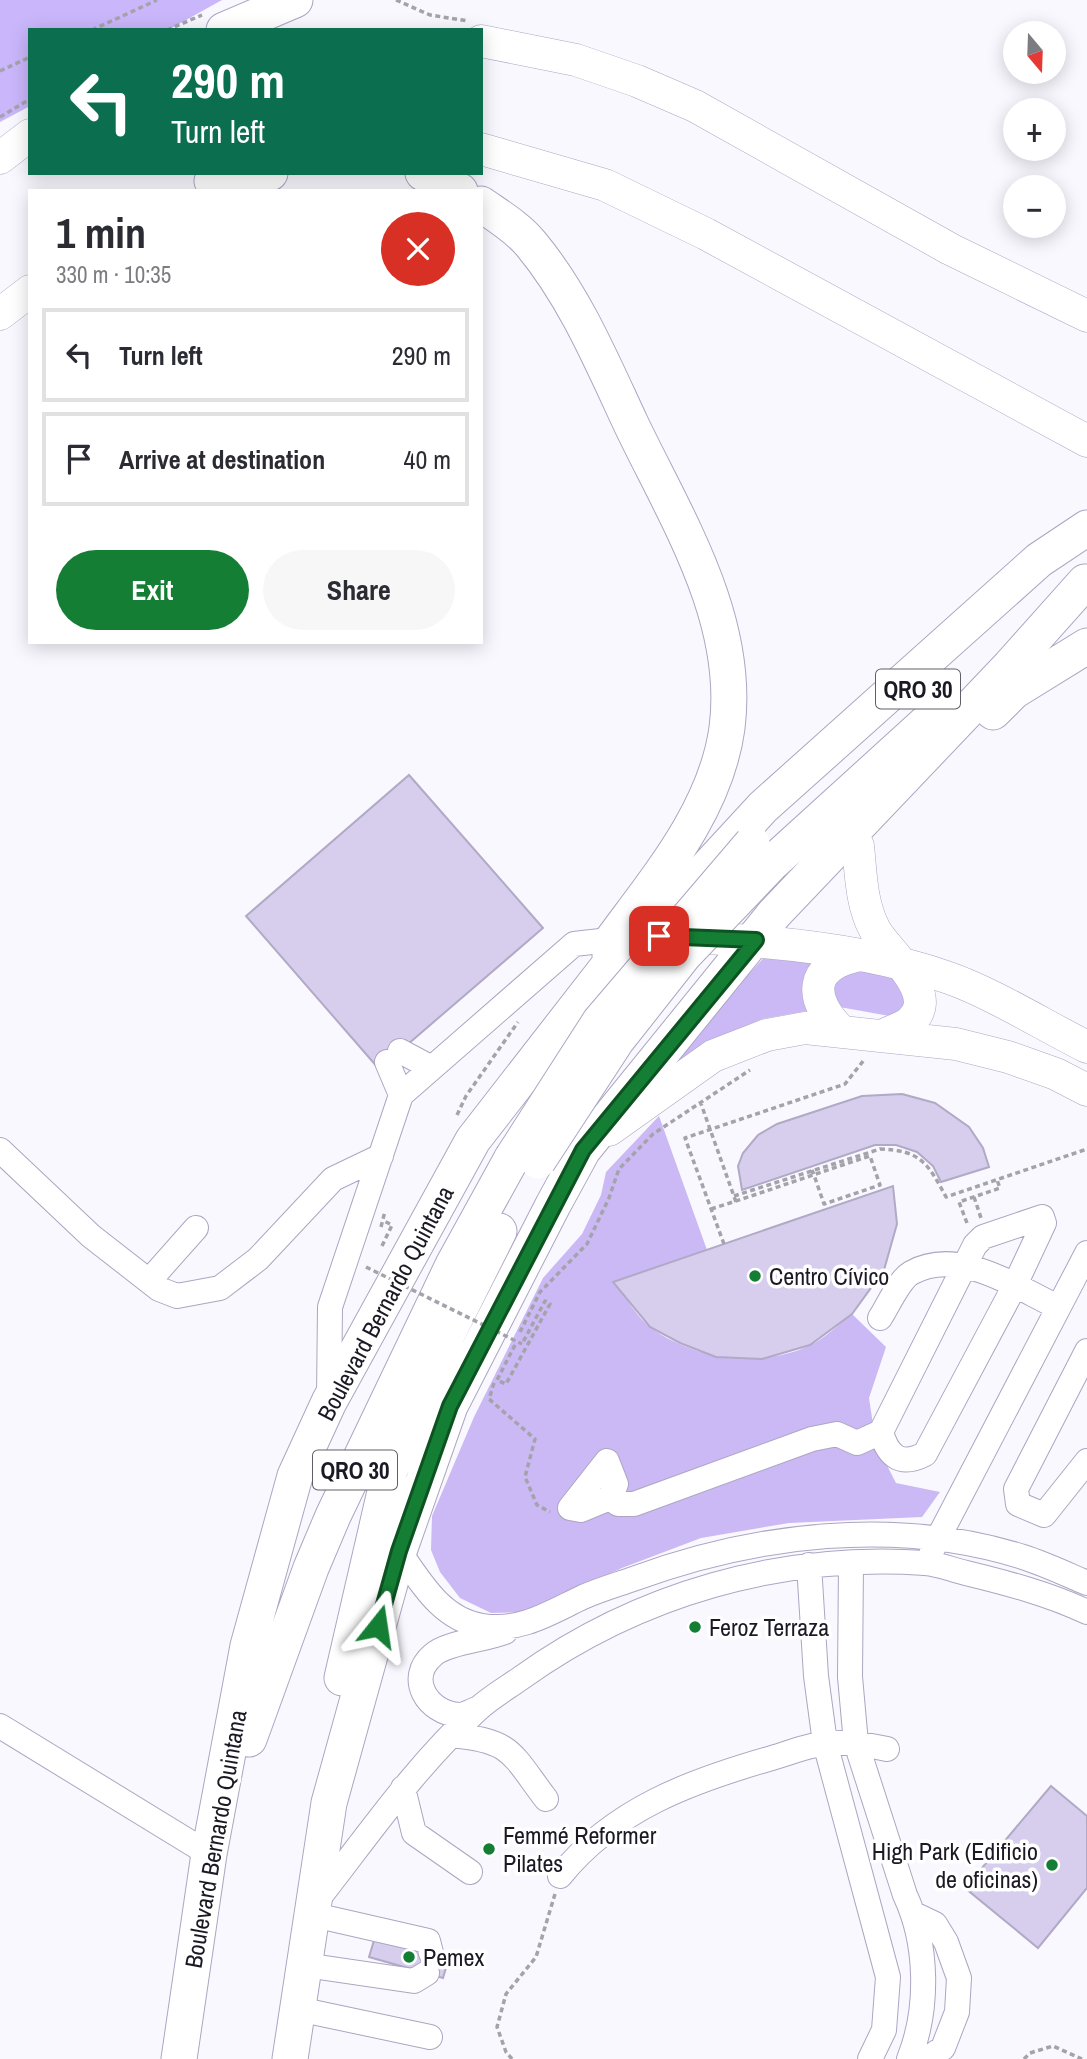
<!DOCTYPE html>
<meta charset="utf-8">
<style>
body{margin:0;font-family:"Archivo Narrow",sans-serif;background:#f7f7f7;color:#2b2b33;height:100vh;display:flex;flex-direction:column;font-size:26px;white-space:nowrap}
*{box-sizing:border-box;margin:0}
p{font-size:23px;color:#7c7c81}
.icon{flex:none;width:38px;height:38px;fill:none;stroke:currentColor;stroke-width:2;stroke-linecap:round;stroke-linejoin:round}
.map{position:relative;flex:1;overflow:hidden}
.drawer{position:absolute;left:28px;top:189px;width:455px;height:455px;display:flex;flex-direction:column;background:#fff;border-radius:0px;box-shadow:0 4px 18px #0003}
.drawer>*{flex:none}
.guide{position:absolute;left:28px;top:28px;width:455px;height:147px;border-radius:0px;box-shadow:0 4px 18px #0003;background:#0b6e4f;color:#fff;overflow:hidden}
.needle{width:46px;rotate:161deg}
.buttons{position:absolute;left:1003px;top:21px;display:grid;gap:14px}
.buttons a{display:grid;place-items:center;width:63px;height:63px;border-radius:50%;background:#fff;box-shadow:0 4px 18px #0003;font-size:35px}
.pin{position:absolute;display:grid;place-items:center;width:60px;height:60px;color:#fff;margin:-30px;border-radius:14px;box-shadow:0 4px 10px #0006}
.me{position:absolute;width:77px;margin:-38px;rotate:15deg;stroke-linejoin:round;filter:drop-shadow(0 0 5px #0008)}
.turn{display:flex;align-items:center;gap:24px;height:147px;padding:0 28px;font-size:32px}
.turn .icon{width:91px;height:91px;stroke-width:2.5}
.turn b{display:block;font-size:49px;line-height:60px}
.round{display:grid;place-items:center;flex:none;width:74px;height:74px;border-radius:37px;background:#f7f7f7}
.overview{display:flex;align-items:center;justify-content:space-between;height:119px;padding:0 28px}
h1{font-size:42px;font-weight:700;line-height:52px}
.cta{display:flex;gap:14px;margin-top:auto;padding:14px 28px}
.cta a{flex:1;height:80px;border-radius:42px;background:#147f34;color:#fff;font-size:28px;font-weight:700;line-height:80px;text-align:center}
.cta a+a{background:#f7f7f7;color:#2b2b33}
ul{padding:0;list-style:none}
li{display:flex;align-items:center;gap:21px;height:94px;margin:0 14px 10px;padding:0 14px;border:4px solid #e1e1e2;border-radius:0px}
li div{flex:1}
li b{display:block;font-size:26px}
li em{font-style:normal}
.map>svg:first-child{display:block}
</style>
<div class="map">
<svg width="1087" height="2059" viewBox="0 0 1087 2059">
<rect width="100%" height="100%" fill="#f9f8fe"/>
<path fill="#cbb9f5" d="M770 951 903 971 915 1004 895 1017 834 1006 762 1019 702 1045 649 1081Z
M659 1116 707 1250 614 1282C625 1296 637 1317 651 1328 696 1360 759 1368 809 1346 824 1339 839 1324 852 1314L886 1347 869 1398 876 1444 896 1483 940 1492 922 1517 789 1523 701 1538 622 1568 528 1612 491 1613 460 1598 440 1572 431 1550 432 1516 474 1417 543 1278 582 1234 601 1195 606 1172Z"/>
<path fill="#cab6fb" d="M0 0H222L168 30H30V106L0 122Z"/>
<path fill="#d6ceec" stroke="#b1a9c6" stroke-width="2" d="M409 775 543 928 379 1069 246 916Z
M902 1094 935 1103 969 1127 983 1148 989 1167 941 1182 933 1166 917 1152 896 1145H875L742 1190 738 1166 743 1153 758 1135 777 1124 862 1096Z
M893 1186 897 1224 884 1270 852 1314 810 1345 762 1359 716 1357 680 1343 650 1327 613 1282Z
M1051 1786 1087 1816V1888L1038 1948 965 1888Z
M375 1937 449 1958 443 1978 369 1957Z"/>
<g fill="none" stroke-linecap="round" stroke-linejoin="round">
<defs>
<path id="minor" d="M400 1051 430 1067
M387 1062 401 1095
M0 1150 91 1236 159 1289 177 1296 220 1288 258 1259 333 1179 381 1156
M1042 1217 1044 1223 1014 1287 925 1454C900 1467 888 1456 881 1432L975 1245 983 1237Z
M149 1281 196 1228
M880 1318C888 1306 899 1280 911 1273 958 1246 1015 1287 1058 1307
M1087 1351 1016 1489 1018 1504 1044 1515 1087 1461
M329 1397 330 1307 401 1095 574 944 627 938
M607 1461 616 1484 610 1498 581 1510 570 1508Z
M610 1498 618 1504H634L812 1439 837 1434 857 1443 881 1432
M932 1550 1087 1253
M399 1551C421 1583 442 1620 483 1626 521 1632 551 1612 583 1597 599 1590 616 1585 633 1579 755 1534 897 1517 1023 1557 1045 1564 1066 1574 1087 1583
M851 1563 850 1677 856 1743 905 1895C928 1944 929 2009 909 2059
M809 1565 816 1676 825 1743 888 1977 884 2030 870 2059
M479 1708C473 1710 465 1715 459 1715 427 1713 406 1678 433 1655 447 1642 486 1640 505 1632
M0 1726 209 1854
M452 1735C513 1741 511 1753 546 1799
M403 1788 414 1833 470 1872
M560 1876C614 1809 691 1781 772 1758 790 1753 810 1744 829 1743 849 1742 868 1745 887 1749
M315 1903C367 1837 415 1766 478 1709 491 1697 507 1688 521 1678 638 1594 781 1553 925 1563 939 1564 953 1570 966 1573 1007 1583 1049 1594 1087 1612
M310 1914 428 1941 431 1953
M914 1914 935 1924 946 1942 959 1978 957 2012 943 2048 927 2059
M305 1965 414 1981 427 1973
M298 2009 430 2037"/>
<path id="major" d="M481 41 576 60 637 81 695 106 950 249 1087 316
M481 149 605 185 706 234 1087 441
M0 158 30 135
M0 314 30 291
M858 846C861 874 861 904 875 930 887 952 941 994 911 1021 904 1028 891 1031 882 1036
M681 937C764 940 870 950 949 978 992 993 1045 1026 1087 1047
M839 1029C809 998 809 967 856 956
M609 1130 713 1056 767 1035 805 1028 956 1044 1008 1057 1056 1074 1087 1090"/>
<path id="highway" d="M224 30 295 0
M423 173 460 191
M212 181 270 173
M481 204C498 216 518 228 531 244 575 297 602 362 631 424 676 518 741 619 727 728 716 809 659 876 612 940L610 956
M993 712 1014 691 1087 646
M772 863 948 703
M342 1678 390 1470 447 1335 499 1231
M249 1739 311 1568 333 1516 453 1265 512 1158
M179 2059 209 1854 248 1646 295 1476 329 1402 473 1140 609 965 645 935 763 807 1039 560 1087 528
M290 2059 329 1803 399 1551 450 1406 553 1205 583 1150 774 914 1010 666 1085 582"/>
</defs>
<use href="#minor" stroke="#ada5c2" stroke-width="26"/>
<use href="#major" stroke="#ada5c2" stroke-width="33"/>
<use href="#highway" stroke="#ada5c2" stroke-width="37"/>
<path stroke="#a4a2aa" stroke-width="3.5" stroke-dasharray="5 3.5" stroke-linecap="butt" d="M396 0 430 15 468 21
M92 30 157 0
M167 30 202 15
M0 71 30 57
M0 117 30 99
M700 1101 736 1202
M457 1115 466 1096 518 1022
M734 1196 880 1149C920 1150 928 1163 946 1197L1087 1149
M974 1197 981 1218
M711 1209C765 1192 817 1173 870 1156L880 1185 824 1204 814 1175 812 1170
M967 1223 959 1202 1000 1188 997 1180
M381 1227 385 1211
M724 1244 685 1138 845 1084 864 1060
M382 1246 392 1225 384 1221
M520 1332 540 1292 587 1244 609 1198 619 1169 653 1134 750 1070
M515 1345 497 1380 506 1384 550 1304 545 1301 522 1344
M494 1383 489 1399 535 1439 525 1477 537 1505 550 1512
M512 2059 506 2052 497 2027 506 1994 536 1957 555 1894
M1024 2059 1030 2053 1053 2046 1082 2059"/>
<use href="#minor" stroke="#fff" stroke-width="24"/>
<use href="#major" stroke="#fff" stroke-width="32"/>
<use href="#highway" stroke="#fff" stroke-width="35"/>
<defs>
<path id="highway-bridge" d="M512 1158 600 1021 752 843
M538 1161 617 1040 684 955 772 863"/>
</defs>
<use href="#highway-bridge" stroke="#ada5c2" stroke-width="37" stroke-linecap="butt"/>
<path stroke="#a4a2aa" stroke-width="3.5" stroke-dasharray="5 3.5" stroke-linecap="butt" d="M366 1267 522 1344"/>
<use href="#highway-bridge" stroke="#fff" stroke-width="35"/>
</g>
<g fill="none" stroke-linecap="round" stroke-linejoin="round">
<defs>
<path id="route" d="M378 1626 399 1551 450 1406 583 1150 756 940 659 936"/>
</defs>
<use href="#route" stroke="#0d5322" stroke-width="18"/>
<use href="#route" stroke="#147f34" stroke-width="12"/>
</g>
<g fill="#147f34" stroke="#fff" stroke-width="2.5">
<circle cx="755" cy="1276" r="7"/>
<circle cx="695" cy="1627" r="7"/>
<circle cx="489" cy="1849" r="7"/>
<circle cx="1052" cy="1865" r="7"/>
<circle cx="409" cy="1957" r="7"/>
</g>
<g text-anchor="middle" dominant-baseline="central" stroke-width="7" stroke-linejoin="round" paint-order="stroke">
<g fill="#fff" stroke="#605e66" stroke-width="2">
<rect x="876" y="669.5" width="84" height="39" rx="5"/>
<rect x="313" y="1450.5" width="84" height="39" rx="5"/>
</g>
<g font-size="23" font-weight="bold" fill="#1c1924">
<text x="918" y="689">QRO 30</text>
<text x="355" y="1470">QRO 30</text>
</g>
<g font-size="24" fill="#1c1924" stroke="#fff" text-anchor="start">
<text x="769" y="1276">Centro Cívico</text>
<text x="709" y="1627">Feroz Terraza</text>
<text x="503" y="1835">Femmé Reformer<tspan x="503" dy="28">Pilates</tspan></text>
<text x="1038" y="1851" text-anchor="end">High Park (Edificio<tspan x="1038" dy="28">de oficinas)</tspan></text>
<text x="423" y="1957">Pemex</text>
</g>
<g font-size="24" fill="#1c1924" stroke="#fff">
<text transform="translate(385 1303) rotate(-62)">Boulevard Bernardo Quintana</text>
<text transform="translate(215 1839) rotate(-80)">Boulevard Bernardo Quintana</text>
</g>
</g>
</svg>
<div class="buttons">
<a><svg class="needle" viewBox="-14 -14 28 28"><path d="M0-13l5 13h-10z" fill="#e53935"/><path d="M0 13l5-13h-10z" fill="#7c7c81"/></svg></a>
<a>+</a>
<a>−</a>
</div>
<div class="pin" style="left:659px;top:936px;background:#d93025"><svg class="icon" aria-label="arrive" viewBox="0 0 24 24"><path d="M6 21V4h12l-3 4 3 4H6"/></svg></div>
<svg class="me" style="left:378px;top:1626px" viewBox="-20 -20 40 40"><path d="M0-17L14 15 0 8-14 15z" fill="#147f34" stroke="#fff" stroke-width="4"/></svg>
<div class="guide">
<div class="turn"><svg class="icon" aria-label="left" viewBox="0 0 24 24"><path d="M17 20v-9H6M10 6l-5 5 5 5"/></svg><div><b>290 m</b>Turn left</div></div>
</div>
<section class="drawer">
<div class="overview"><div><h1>1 min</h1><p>330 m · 10:35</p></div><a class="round" style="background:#d93025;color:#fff"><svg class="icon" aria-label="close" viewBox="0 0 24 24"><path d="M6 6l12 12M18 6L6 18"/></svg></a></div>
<ul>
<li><svg class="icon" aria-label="left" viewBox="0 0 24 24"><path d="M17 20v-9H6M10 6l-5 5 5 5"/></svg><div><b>Turn left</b></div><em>290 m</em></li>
<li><svg class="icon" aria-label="arrive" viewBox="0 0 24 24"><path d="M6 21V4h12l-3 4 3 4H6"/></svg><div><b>Arrive at destination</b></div><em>40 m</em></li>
</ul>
<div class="cta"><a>Exit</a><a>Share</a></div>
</section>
</div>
